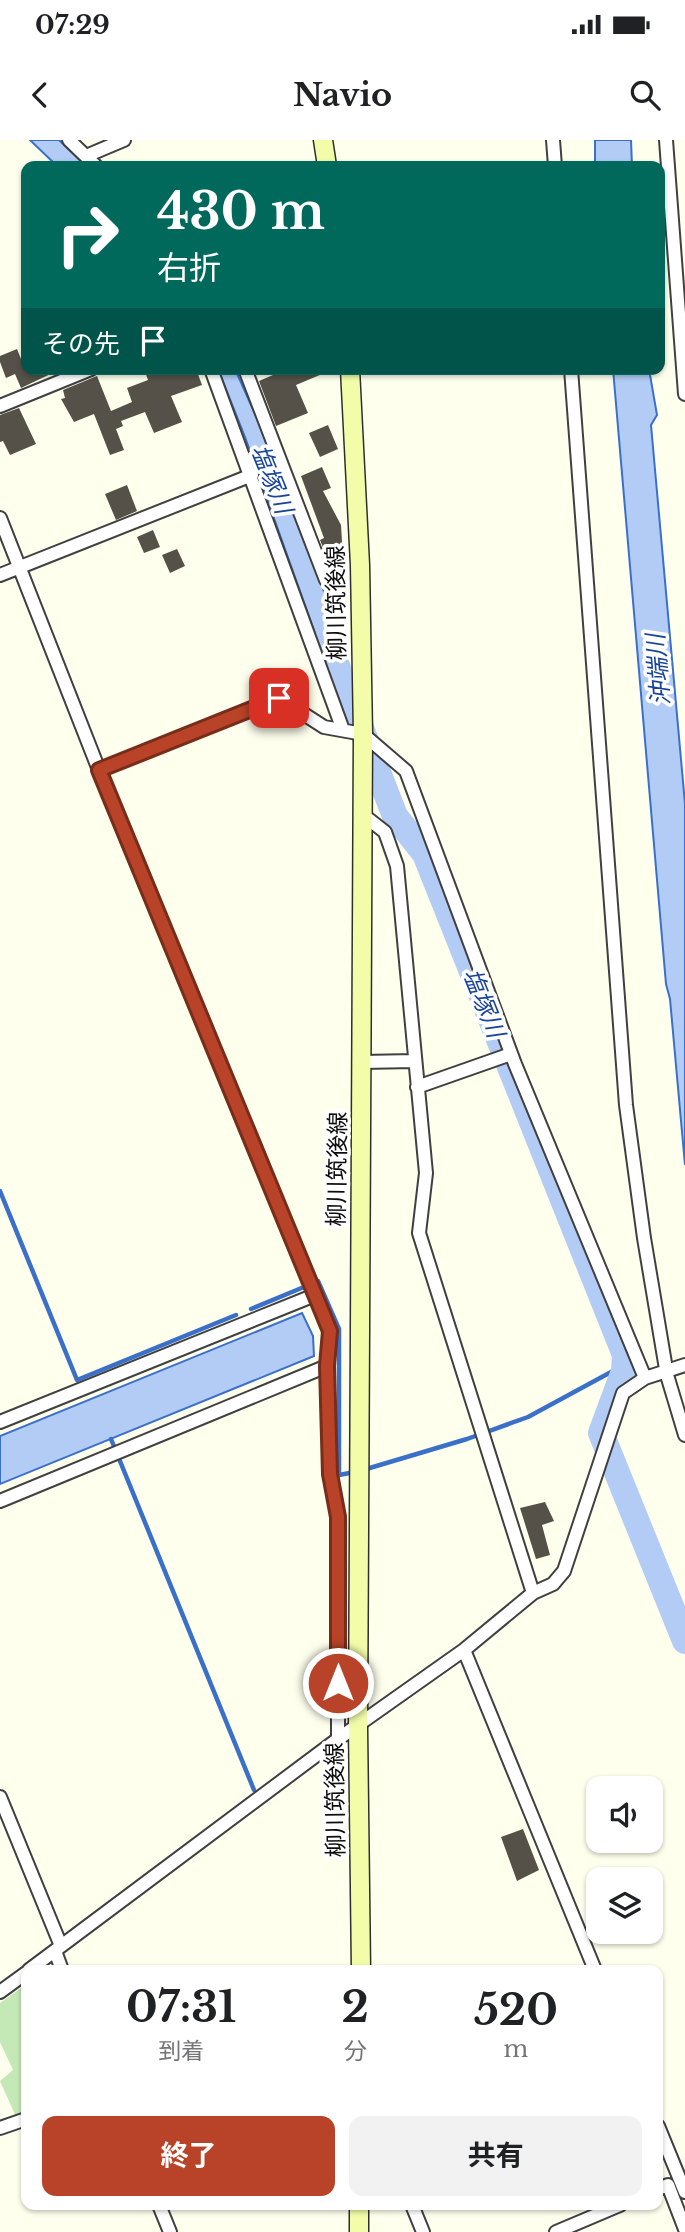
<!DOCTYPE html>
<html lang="ja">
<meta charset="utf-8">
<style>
body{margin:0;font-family:"Libre Baskerville","Noto Sans JP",serif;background:#f2f2f2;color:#202124;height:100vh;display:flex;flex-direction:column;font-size:26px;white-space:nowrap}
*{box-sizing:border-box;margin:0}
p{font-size:23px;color:#757577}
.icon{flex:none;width:38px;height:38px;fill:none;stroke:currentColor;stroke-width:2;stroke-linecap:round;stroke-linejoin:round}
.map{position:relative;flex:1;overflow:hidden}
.sheet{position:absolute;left:21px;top:1825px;width:642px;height:245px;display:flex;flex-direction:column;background:#fff;border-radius:14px;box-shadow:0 2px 5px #0004}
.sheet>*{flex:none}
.guide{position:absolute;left:21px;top:21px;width:644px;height:214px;border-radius:14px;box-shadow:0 2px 5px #0004;background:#00695c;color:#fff;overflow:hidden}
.buttons{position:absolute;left:586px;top:1636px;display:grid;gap:14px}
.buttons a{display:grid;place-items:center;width:77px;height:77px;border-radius:14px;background:#fff;box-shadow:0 2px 5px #0004;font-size:35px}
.pin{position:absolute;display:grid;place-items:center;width:60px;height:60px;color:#fff;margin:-30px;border-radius:14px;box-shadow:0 4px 10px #0006}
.me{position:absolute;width:77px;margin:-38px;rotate:0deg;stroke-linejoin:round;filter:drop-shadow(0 0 5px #0008)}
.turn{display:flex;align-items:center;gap:24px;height:147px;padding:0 21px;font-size:32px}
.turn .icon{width:91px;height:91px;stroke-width:2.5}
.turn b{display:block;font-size:49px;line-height:60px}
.then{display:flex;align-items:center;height:66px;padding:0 21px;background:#0003;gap:14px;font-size:26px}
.eta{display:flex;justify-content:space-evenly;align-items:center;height:119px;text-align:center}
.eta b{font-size:42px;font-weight:700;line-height:49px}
.cta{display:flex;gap:14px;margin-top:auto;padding:14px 21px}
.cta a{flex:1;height:80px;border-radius:14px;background:#b94328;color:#fff;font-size:28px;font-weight:700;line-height:80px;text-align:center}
.cta a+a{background:#f2f2f2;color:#202124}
.status{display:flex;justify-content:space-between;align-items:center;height:49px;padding:0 35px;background:#fff;direction:ltr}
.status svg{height:19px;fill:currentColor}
header{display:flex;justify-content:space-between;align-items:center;height:91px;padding:0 21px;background:#fff;font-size:32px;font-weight:700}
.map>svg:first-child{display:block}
</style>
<div class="status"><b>07:29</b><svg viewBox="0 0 49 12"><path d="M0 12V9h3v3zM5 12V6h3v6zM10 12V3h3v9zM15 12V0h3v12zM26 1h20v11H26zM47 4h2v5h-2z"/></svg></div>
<header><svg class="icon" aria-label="back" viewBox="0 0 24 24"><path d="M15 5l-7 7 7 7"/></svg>Navio<svg class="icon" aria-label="search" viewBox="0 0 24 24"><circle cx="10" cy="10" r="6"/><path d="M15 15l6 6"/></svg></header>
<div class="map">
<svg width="685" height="2092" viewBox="0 0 685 2092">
<rect width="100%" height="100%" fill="#feffed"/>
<path fill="#c5e8b7" d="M21 1848 26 1859V1975L17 1979 0 1941 13 1930 0 1902V1863Z"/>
<path fill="#b3ccf5" stroke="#3b70ca" stroke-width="2" d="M30 0H59L86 26H57Z
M595 0H631L632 26H595Z
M218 229H235L259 283 333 475 331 478 343 527 332 541 245 297Z
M613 229H649L657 275 651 285 685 664V1025L670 859 666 844Z
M302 1173 313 1196 314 1216 0 1344V1296Z"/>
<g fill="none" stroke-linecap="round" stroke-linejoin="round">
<path stroke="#3b70ca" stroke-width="4.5" d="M0 1051 77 1240 236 1175
M318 1141 339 1189V1335L355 1332
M251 1169 304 1147
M111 1299 254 1650
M363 1330 467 1299 528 1277 624 1225"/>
<path stroke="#b3ccf5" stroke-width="26" d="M327 500 395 676 425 714 625 1215 624 1231 601 1293 685 1501"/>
</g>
<path fill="#555149" d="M17 209 25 229 59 230 21 248 15 234 6 238 0 222V216Z
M144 229H196L202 245 171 256 182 282 154 293 145 272 121 281 123 286 116 289 124 310 110 315 94 274 74 282 61 259 65 258 63 250 97 236 111 271 132 262 127 248 148 240Z
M287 229H334L296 245 308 273 276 286 259 241Z
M19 268 36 304 10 315 3 301 0 302V275Z
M328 285 338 309 320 317 309 293Z
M322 327 331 348 323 351 341 385 344 434 335 413 327 417 320 400 324 398 301 336Z
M127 345 137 371 116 380 105 354Z
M153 390 160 407 144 413 137 397Z
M177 409 185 426 170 433 162 415Z
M545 1362 554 1381 542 1385 550 1415 536 1419 520 1368Z
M523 1689 539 1730 517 1741 501 1697Z"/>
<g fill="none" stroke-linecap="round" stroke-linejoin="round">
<defs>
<path id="street" d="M69 0 96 26
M553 0 555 26
M666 0 685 254
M86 16 124 0
M211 229 343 590
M245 229 326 440
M571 229 626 965 644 1098 667 1235 685 1295
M0 266 91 229
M0 378 99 630 330 1191 327 1226 330 1334 338 1377V1599
M0 435 252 335
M99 630 279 558 324 587 363 594 406 631 515 924 645 1238
M362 674 385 692 397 726 426 1033 419 1093 533 1453
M362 922 414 921
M417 947 511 914
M0 1282 315 1155
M0 1361 327 1226
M464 1510 595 1830
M0 1657 61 1806
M55 1811 62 1830
M29 1830 338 1599 464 1510 533 1453 553 1444 564 1431 623 1253 645 1238 685 1225
M0 1852 26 1833
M658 1986 685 2052
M0 1988 26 1979
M658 2049 668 2045 685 2089
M159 2065 170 2092
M412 2065 423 2092
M556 2092 620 2065"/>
<path id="secondary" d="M323 0 327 26
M350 229 360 425 363 594 358 1587 361 1830
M359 2092V2065"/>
</defs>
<use href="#street" stroke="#404040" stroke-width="16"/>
<use href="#secondary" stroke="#2f2f2f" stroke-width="21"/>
<use href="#street" stroke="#fff" stroke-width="12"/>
<use href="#secondary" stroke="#f3fda9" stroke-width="18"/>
</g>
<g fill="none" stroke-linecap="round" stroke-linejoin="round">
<defs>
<path id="route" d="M279 558 99 630 330 1191 327 1226 330 1334 338 1377V1543"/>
</defs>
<use href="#route" stroke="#782c1a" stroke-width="18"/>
<use href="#route" stroke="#b94328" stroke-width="12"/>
</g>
<g text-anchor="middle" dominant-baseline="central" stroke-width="7" stroke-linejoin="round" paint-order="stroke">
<g font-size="23" fill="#0d0d0d" stroke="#fff">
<text transform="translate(336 463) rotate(-91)">柳川筑後線</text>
<text transform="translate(337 1029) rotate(-89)">柳川筑後線</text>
<text transform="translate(335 1660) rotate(-91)">柳川筑後線</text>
</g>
<g font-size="24" font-style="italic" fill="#19449b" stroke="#fff">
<text transform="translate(272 339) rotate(68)">塩塚川</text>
<text transform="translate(658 530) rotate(-95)">沖端川</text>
<text transform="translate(484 863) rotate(68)">塩塚川</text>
</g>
</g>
</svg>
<div class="buttons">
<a><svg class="icon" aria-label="sound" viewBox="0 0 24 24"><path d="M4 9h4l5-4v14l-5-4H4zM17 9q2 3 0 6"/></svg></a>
<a><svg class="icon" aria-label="layers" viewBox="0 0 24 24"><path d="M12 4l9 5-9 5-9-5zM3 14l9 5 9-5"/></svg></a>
</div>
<div class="pin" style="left:279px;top:558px;background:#d93025"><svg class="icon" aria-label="arrive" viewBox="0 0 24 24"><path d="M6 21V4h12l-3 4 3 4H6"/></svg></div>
<svg class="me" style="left:338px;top:1543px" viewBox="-20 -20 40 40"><circle r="17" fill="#b94328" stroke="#fff" stroke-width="3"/><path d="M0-11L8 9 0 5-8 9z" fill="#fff"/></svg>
<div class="guide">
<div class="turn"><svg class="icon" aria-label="right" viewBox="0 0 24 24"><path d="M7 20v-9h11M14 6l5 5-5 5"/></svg><div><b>430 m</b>右折</div></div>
<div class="then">その先<svg class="icon" aria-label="arrive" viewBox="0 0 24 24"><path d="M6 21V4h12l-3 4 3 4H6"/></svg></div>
</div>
<section class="sheet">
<div class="eta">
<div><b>07:31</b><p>到着</p></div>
<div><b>2</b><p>分</p></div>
<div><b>520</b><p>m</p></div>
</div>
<div class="cta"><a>終了</a><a>共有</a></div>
</section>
</div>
